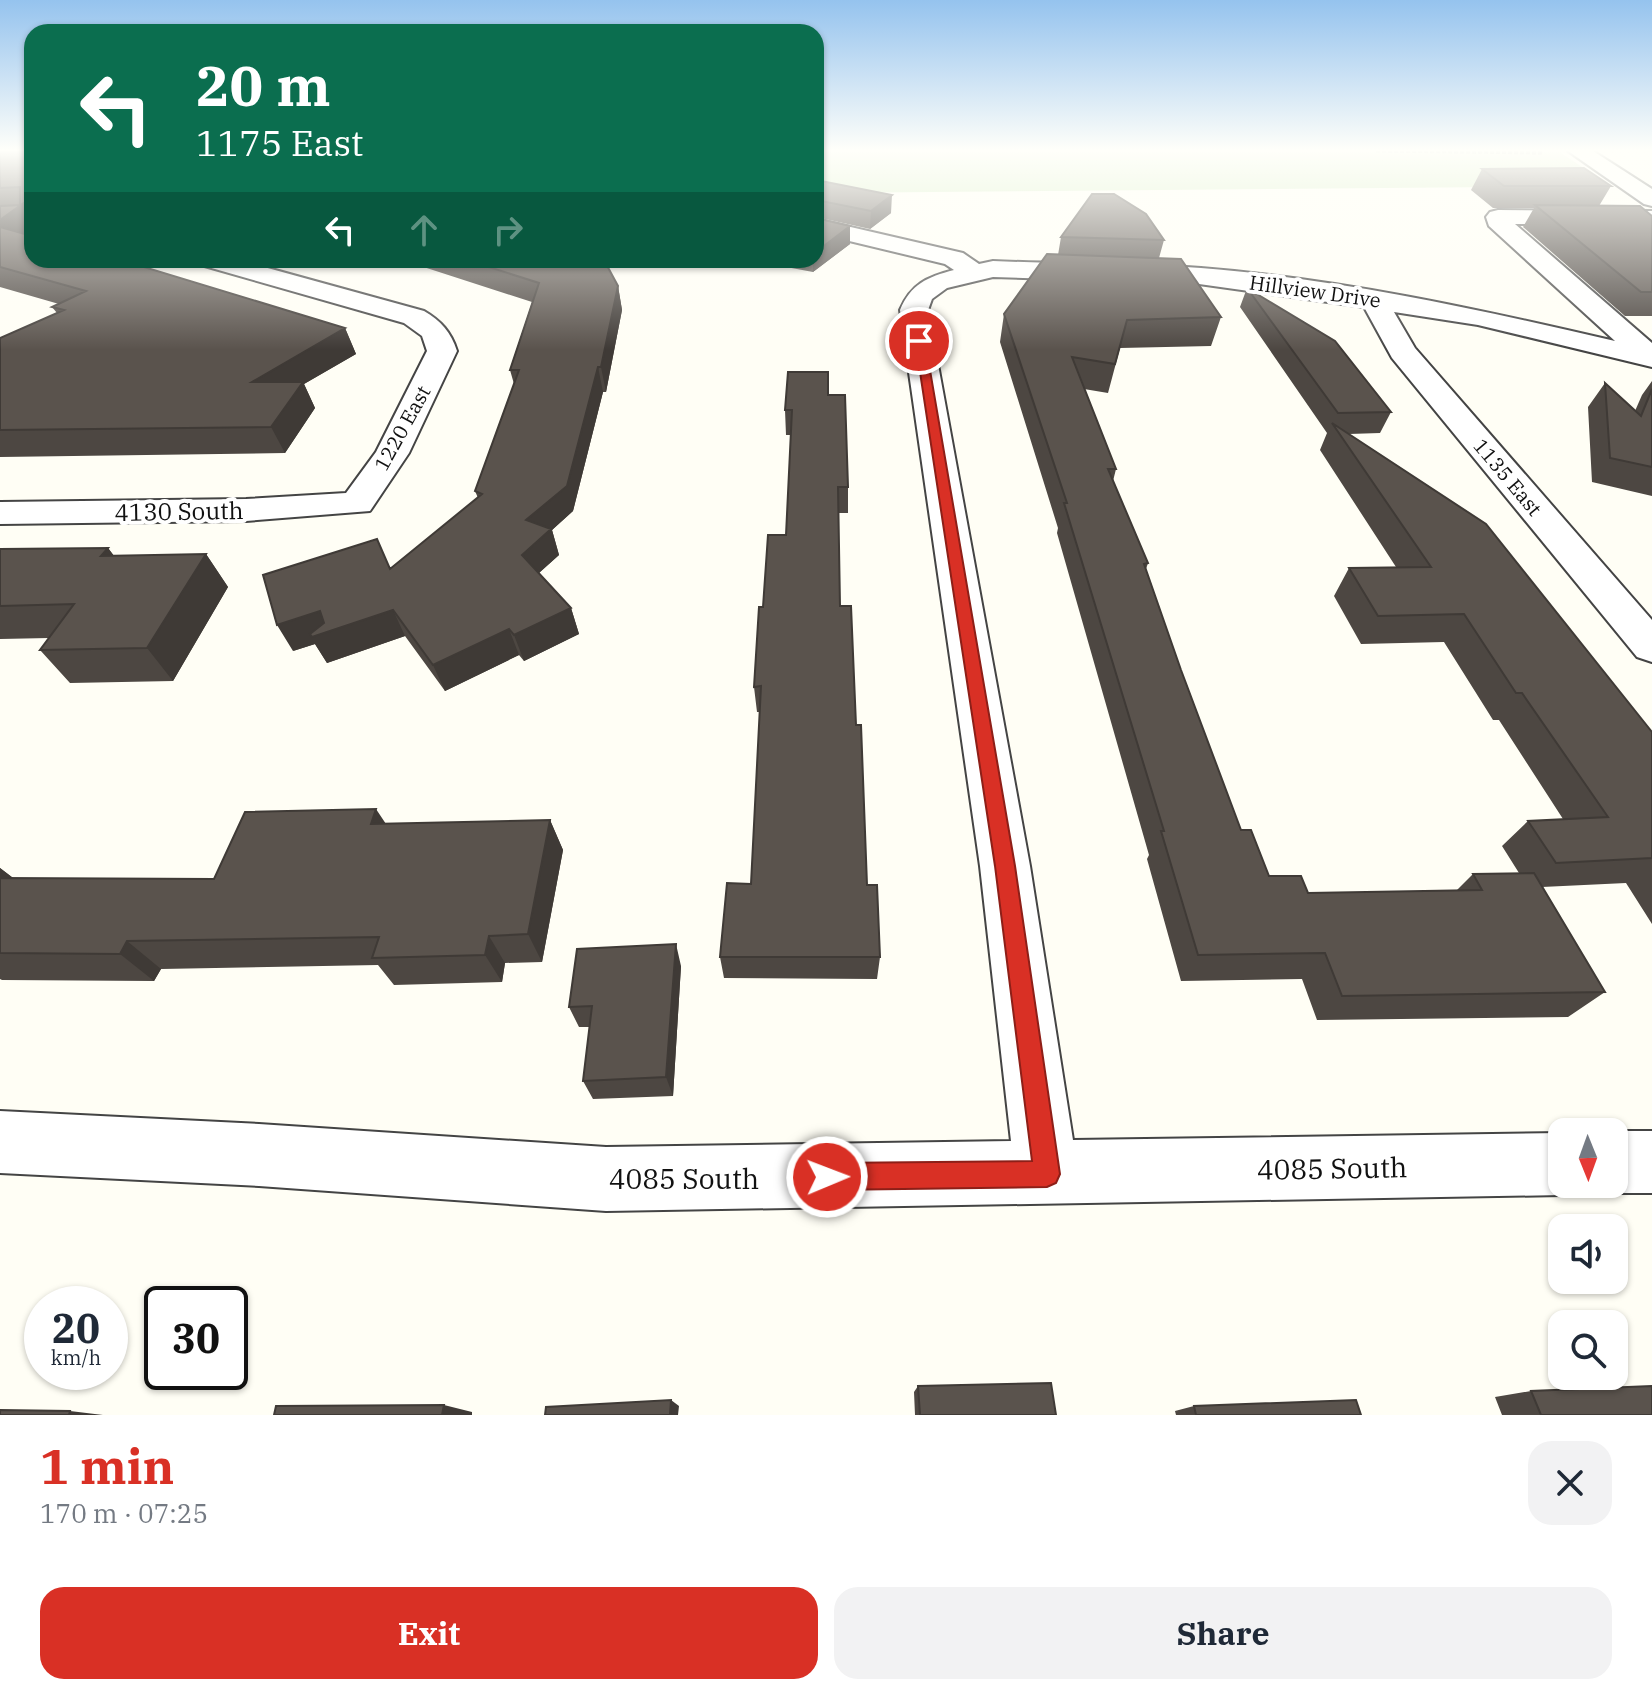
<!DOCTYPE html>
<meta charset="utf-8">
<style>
body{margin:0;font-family:"IBM Plex Serif",serif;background:#f2f2f3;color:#1f2937;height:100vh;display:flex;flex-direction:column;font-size:30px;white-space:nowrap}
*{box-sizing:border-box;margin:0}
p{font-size:26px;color:#747a83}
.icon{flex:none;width:44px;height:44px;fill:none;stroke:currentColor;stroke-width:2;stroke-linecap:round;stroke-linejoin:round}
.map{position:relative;height:1415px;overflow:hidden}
.panel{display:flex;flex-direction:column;background:#fff;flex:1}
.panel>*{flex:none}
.guide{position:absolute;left:24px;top:24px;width:800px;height:244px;border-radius:24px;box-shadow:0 2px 6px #0004;background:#0b6e4f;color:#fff;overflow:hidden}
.needle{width:52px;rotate:179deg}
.fabs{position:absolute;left:1548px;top:1118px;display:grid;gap:16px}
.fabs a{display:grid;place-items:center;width:80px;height:80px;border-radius:16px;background:#fff;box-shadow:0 2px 6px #0004;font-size:40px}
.speed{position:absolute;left:24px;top:1286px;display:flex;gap:16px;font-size:40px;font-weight:700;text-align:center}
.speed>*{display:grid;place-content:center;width:104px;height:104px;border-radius:50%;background:#fff;box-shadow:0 2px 6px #0004;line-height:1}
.speed small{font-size:20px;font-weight:400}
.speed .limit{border:4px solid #111;border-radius:12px;background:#fff;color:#111}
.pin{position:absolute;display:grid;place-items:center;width:68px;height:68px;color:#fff;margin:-34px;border:4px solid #fff;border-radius:50%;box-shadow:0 2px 8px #0007}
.me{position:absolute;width:88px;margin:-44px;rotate:89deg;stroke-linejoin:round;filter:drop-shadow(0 0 6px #0008)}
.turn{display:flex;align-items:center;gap:28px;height:168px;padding:0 40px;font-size:36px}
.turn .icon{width:104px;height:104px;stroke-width:2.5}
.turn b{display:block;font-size:56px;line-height:68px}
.lanes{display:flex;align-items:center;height:76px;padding:0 40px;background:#0003;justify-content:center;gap:40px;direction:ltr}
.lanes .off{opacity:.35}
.round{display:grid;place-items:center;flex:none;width:84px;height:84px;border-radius:24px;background:#f2f2f3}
.headline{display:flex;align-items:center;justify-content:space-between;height:136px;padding:0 40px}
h1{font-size:48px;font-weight:700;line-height:60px;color:#d93025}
.action{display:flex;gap:16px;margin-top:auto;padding:16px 40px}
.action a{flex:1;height:92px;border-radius:24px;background:#d93025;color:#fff;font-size:32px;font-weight:700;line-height:92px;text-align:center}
.action a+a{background:#f2f2f3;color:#1f2937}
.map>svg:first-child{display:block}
</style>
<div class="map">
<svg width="1652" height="1415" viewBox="0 0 1652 1415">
<rect width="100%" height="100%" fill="#fffef5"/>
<path fill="#d0eabd" d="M816 151H1558L1611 186 816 193Z"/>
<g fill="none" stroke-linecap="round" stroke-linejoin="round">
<defs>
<path id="minor" d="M1568 151H1593L1652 189V206L1644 204Z
M1498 210 1652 211V225L1515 224 1652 343V367L1478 325 1394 312 1415 348 1652 620V662L1637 657 1392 358 1364 307 1199 284 993 277 947 288 932 299 928 310 1030 866 1073 1140 1562 1133V1184H1585L1584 1186 1562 1195 606 1211 259 1186 0 1173V1111L259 1124 606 1147 1011 1141 980 866 900 310C911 284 927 277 954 270L945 264 816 233V219L963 253 979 264 993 261C1062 264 1132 263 1201 268 1341 279 1478 309 1615 341L1489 226 1486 217 1490 212Z
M197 260H239L424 311C441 321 451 332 457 351L409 453 370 511 246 521 0 524V502L246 499 346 493 376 452 427 351 422 336 404 323 201 265Z
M1614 1131H1652V1193H1614L1592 1184H1614V1132H1611Z"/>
</defs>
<use href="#minor" stroke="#444" stroke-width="4"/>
<path stroke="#333" stroke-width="3" stroke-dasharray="4 2" stroke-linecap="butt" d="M1376 151 1542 153"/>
<use href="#minor" fill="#fff" fill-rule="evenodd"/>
</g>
<path fill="#4d4742" d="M0 151H32V231L27 235 345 328 356 354 304 384 315 408 285 453 0 457V338L57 313 52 307 59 304 0 287Z
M1482 169 1611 186 1599 206 1652 216V316H1625L1523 227 1534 208H1493L1471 190Z
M816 180 891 213 870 229 816 217Z
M850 226V244L813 272 748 260H816Z
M1061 237 1164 240 1159 258 1221 317 1211 346 1120 348 1108 393 1084 389 1116 469 1113 481 1148 563 1146 569 1181 670 1241 830 1269 876 1308 893 1456 891 1473 874 1519 873 1502 846 1528 821 1563 819 1499 720H1493L1444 642 1361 644 1334 596 1349 568 1396 567 1320 450 1327 433 1240 307 1247 288 1391 412 1380 433 1349 434 1652 732V924L1626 883 1542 887 1605 992 1568 1017 1317 1020 1302 979 1181 981 1147 859 1149 855 1057 533 1058 528 1000 342 1004 314 1058 255Z
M402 260H604L618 286 622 310 606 392H603L573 511 552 530 559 555 539 573 571 608 579 634 524 661 519 655 445 691 405 636 327 663 315 644 293 651 391 568 478 498 475 491 514 384 510 370 532 302Z
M1652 381V496L1592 482 1588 407 1605 383 1635 411 1642 395Z
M828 395 848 487V513H838L840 606 856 725 867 885 880 957 877 979 724 978 720 957 751 884 760 712H757L754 687 763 607 786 535 791 435H786L785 410Z
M108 548 114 556 206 554 228 587 173 681 70 683 40 650 49 638 0 639V549Z
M550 820 563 850 542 962 505 963 502 982 394 985 378 965 161 969 154 981 2 980 0 979V868L13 878 214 879 386 824Z
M681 966 673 1096 593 1099 583 1081 590 1027H579L569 1007Z
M918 1386 1056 1415H915L914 1392Z
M1531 1391 1652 1415H1502L1495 1397Z
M1194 1406 1361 1415H1176L1175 1411Z"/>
<path fill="#3f3a36" d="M892 195 891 213 870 229 871 211Z
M32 197V231L7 249 0 237V220Z
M850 226V244L813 272V260H816V252Z
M618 286 622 310 606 392 601 367Z
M345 328 356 354 304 384 315 408 285 453 271 427 252 382Z
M598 367 603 392 573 511 552 530 559 555 531 580 522 555 526 520Z
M108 548 133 581 101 556Z
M206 554 228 587 173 681 147 648Z
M571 608 579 634 524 661 514 635Z
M393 610 405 636 327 663 315 644 293 651 277 625 320 611Z
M509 629 519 655 445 691 433 665Z
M376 809 396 839 371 824Z
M550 820 563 850 542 962 528 934Z
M0 868 21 884 0 903Z
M489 936 505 963 502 982 485 955Z
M127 941 161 969 154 981 120 954Z
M676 944 681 966 673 1096 666 1077Z
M671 1400 679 1406 678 1415H670Z
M444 1405 472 1412V1415H442Z
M70 1411 103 1415H69Z"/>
<path fill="#5a534d" stroke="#3f3a36" stroke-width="2" d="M0 151H32V197L0 220V206L20 205V187L0 188Z
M1584 168 1611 186H1504L1482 169Z
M816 180 892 195 871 211 816 200Z
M1092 194H1114L1146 214 1164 240 1061 237Z
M1535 205 1640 206 1652 216V292H1641Z
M816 218 850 226 816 252Z
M0 227 32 236V260H121L345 328 252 382H303L271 427 0 430V338L64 310 52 307 86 291 0 267Z
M1047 254 1181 259 1221 317 1127 320 1115 364 1072 357 1116 469H1108L1148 563 1144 564 1181 670 1241 830H1251L1269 876H1301L1308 893 1482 890 1473 874 1534 873 1605 992 1342 996 1325 953 1198 955 1161 831H1164L1064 503H1067L1004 314Z
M467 260H604L618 286 601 367H598L567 486 526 520 551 529 522 555 571 608 514 635 509 629 433 665 393 610 312 637 310 634 324 623 320 611 277 625 263 575 377 539 390 569 482 494 475 491 519 370H510L539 283Z
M1247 288 1335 341 1391 412 1338 413Z
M788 372H828V395H845L848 487H838L840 606H851L856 725H861L867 885H877L880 957H720L727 883 751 884 761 686 754 687 759 607H763L768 535H786L792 410H785Z
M1605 383 1641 416 1652 389V467L1610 458Z
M1332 423 1486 524 1652 732V858L1556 863 1528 821 1608 817 1522 693H1516L1464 614 1378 616 1349 568 1431 567Z
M108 548 101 556 206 554 147 648 40 650 74 604 0 606V549Z
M376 809 371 824 550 820 528 934 489 936 485 955 372 958 379 937 127 941 120 954 0 953V878L214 879 245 812Z
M676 944 666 1077 583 1081 592 1006 569 1007 577 949Z
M1051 1383 1056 1415H920L918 1386Z
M1652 1386V1415H1541L1531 1391Z
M671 1400 670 1415H545L546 1407Z
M1356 1400 1361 1415H1196L1194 1406Z
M444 1405 442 1415H274L276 1406Z
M0 1410 70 1411 69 1415H0Z"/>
<linearGradient id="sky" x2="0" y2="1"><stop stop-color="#95c3ee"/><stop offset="0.43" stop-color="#fffffa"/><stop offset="1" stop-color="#fffffa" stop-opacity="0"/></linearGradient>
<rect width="1652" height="350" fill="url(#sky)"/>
<path fill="#d93025" stroke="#8d1f18" stroke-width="2" d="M915 339 925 341 1015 866 1060 1174 1056 1183 1047 1187 827 1190 818 1186 814 1177 818 1167 827 1163 1032 1161 995 866Z"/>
<g text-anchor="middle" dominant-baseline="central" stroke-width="8" stroke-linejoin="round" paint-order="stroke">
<g font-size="20" fill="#111" stroke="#fff">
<text transform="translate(1315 291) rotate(8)">Hillview Drive</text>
<text transform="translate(402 428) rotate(-61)">1220 East</text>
<text transform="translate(1508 477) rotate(50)">1135 East</text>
</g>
<g font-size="24" fill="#111" stroke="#fff">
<text transform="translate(179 511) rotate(-1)">4130 South</text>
</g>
<g font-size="28" fill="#111" stroke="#fff">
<text transform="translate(1332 1168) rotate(-1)">4085 South</text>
<text x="684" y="1178">4085 South</text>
</g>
</g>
</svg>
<div class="fabs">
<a><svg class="needle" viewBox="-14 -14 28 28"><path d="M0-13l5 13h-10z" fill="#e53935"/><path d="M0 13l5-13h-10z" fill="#747a83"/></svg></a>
<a><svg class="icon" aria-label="sound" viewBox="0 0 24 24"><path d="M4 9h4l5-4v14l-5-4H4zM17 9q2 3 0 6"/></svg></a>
<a><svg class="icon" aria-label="search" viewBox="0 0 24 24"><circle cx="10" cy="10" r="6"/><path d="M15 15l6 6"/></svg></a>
</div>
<div class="speed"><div>20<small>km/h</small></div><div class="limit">30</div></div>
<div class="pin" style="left:919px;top:341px;background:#d93025"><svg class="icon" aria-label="arrive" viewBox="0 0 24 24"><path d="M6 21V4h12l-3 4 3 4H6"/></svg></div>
<svg class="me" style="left:827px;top:1177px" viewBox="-20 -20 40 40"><circle r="17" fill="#d93025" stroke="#fff" stroke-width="3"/><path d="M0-11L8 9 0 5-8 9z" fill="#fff"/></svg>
<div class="guide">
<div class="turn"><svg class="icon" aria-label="left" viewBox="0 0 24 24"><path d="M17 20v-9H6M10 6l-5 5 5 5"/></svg><div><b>20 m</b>1175 East</div></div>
<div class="lanes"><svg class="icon" aria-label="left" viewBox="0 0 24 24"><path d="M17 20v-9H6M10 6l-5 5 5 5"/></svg><svg class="icon off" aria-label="ahead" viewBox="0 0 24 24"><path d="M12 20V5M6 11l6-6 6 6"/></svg><svg class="icon off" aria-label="right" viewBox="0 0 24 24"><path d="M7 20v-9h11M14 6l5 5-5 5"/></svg></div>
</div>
</div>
<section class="panel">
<div class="headline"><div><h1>1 min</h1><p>170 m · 07:25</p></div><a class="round"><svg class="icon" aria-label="close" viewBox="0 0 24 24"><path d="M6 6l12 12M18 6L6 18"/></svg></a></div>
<div class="action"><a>Exit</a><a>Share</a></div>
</section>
